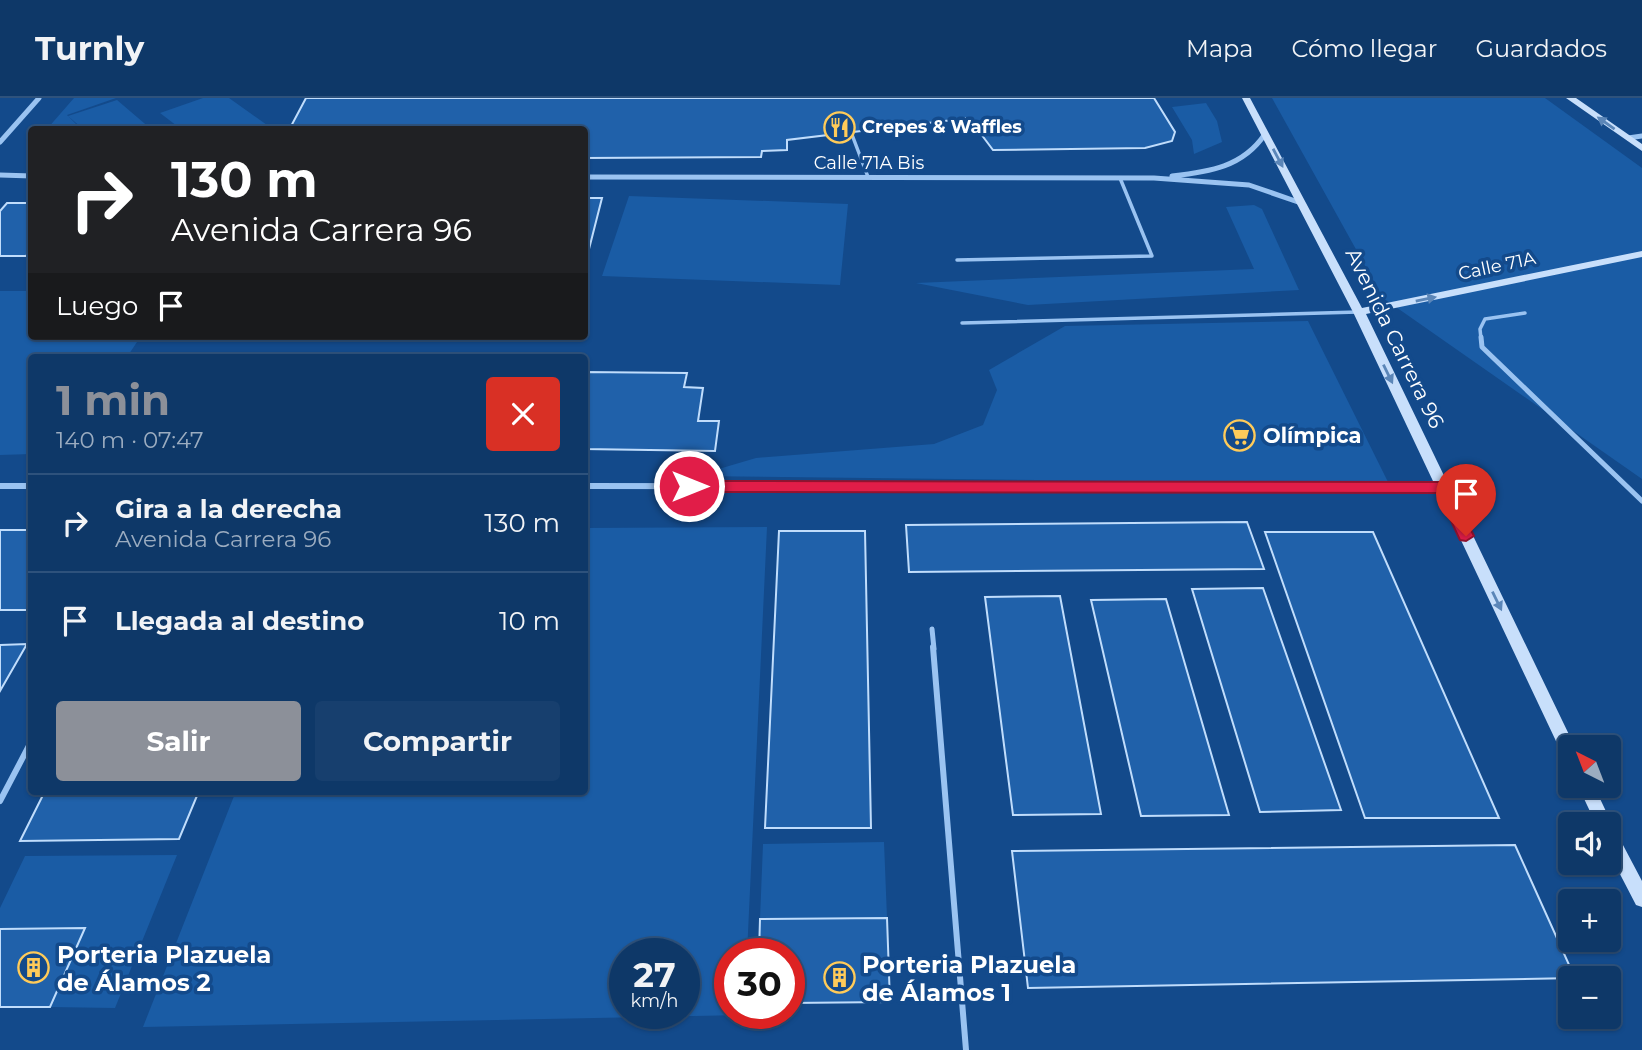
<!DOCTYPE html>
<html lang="es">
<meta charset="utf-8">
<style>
body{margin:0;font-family:Montserrat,sans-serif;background:#173f6e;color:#f1f3f6;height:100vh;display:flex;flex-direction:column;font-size:26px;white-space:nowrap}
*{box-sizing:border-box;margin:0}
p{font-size:23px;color:#9bacc0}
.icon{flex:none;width:38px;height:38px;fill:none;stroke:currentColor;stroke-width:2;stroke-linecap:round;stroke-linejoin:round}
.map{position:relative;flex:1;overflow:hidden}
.details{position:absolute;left:28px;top:256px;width:560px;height:441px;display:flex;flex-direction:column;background:#0e3868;border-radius:7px;box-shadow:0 2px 5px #0004,0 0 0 2px #2e527c}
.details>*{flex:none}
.guide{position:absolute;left:28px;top:28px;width:560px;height:214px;border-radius:7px;box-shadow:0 2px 5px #0004,0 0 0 2px #2e527c;background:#202124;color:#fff;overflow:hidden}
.needle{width:46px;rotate:318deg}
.tools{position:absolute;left:1558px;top:637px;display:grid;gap:14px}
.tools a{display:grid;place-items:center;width:63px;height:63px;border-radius:7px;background:#0e3868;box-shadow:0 2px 5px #0004,0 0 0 2px #2e527c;font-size:35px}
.speed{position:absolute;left:609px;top:840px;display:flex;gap:14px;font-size:35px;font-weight:700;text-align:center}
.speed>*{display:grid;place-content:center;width:91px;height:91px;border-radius:50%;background:#0e3868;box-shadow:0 2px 5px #0004,0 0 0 2px #2e527c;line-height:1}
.speed small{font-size:18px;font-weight:400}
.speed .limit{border:10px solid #d22;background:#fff;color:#111}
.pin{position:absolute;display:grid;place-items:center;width:60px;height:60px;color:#fff;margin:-72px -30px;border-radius:50% 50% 50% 0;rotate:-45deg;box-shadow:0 0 7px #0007}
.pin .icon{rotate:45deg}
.me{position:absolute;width:77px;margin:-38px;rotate:90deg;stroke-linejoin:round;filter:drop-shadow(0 0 5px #0008)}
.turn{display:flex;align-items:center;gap:24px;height:147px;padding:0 28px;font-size:32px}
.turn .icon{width:91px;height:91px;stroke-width:2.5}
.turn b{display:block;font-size:49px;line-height:60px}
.then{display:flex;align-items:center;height:66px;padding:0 28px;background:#0003;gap:14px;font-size:26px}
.round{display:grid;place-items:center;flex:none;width:74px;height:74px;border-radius:7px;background:#173f6e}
.headline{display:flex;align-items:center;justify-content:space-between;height:119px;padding:0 28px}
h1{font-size:42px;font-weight:700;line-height:52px;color:#8c9099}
.primary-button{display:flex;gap:14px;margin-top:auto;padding:14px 28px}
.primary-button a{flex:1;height:80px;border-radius:7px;background:#8c9099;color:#fff;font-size:28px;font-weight:700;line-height:80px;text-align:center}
.primary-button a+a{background:#173f6e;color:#f1f3f6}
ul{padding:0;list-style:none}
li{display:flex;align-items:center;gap:21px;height:98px;padding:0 28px;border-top:2px solid #2e527c}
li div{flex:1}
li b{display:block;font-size:26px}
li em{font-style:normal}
header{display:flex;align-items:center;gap:42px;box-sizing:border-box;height:98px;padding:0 35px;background:#0e3868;border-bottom:2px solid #2e527c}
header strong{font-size:33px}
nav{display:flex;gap:38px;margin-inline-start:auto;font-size:24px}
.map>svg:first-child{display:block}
</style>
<header>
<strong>Turnly</strong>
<nav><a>Mapa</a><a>Cómo llegar</a><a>Guardados</a></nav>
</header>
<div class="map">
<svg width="1642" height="952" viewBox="0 0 1642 952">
<rect width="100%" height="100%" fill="#134a8b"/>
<path fill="#1a5ca5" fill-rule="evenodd" d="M74 0H116L67 17 81 31H47Z
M203 0H229L267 27 254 31H181L160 15Z
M1272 0H1545L1642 70V381L1383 200Z
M117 2 151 31H83L68 18Z
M1206 5 1217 23 1222 44 1194 56 1192 42 1172 9Z
M629 98 848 106 840 187 602 178Z
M1254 107 1262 111 1299 192 1028 207 916 185 1254 171 1226 109Z
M0 193H31L32 238H141L127 259H32L31 356 0 357Z
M1308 223 1389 386 695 378 756 360 934 346 983 327 997 292 989 272 1065 228Z
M767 429 747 856H730V915L744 917 143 929 236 693H584L585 430ZM625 856H684V915H625Z
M884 744 887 820 760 821 763 746Z
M177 757 115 910 50 909 85 830 0 831V810L25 758Z"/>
<path fill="#2061aa" stroke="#c0ddfc" stroke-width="2" d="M306 0H1154L1175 34 1172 43 1145 50 993 52 969 20 787 42V52L762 53 761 59 584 60V32H289Z
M584 100H602L588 155H584Z
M7 105H32V151L26 158H0V113Z
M584 274 687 275 684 289 703 290 698 323H719L715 353 584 351Z
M1247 424 1264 471 909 474 906 427Z
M0 432H32V512H0Z
M779 433H865L871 730H765Z
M1265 434H1373L1499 720H1365Z
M1263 490 1341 712 1260 714 1192 491Z
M1060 498 1101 716 1013 717 985 499Z
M1166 501 1229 717 1141 718 1091 502Z
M27 546 0 593V547Z
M45 693H199L179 741 20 743Z
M1515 747 1575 880 1028 890 1012 753Z
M887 820 890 904 789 905V856H759L760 821Z
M85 830 50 909H0V831Z"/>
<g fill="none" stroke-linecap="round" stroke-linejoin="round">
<path stroke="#9ac3f1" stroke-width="3.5" d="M851 34 868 79
M957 162 1152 158 1120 80
M962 225 1358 214
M1481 241 1480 231 1485 221 1525 215"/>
<path stroke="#9ac3f1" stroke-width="5" d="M1481 239 1482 249 1642 403
M932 531 934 551"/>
<path stroke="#9ac3f1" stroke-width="6" d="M933 549 966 952
M0 703 32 642"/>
<path stroke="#9ac3f1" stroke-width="5" d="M1628 40 1642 38
M0 44 39 0
M0 77 32 78
M1172 78C1209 74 1243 69 1265 36
M584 79 1154 80 1249 87 1301 105"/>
<path stroke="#9ac3f1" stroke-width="6" d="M0 388H32
M584 388 1443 389"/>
<path fill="#c8dffb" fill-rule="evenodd" d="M1242 0H1250L1362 210 1642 153V159L1366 216 1575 649H1570V662L1564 660 1353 214Z
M1566 0H1576L1642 46V53Z
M1578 688H1594L1612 726 1611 729 1614 730 1642 783V809L1636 807 1608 753V726H1596Z"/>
</g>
<defs><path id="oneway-solid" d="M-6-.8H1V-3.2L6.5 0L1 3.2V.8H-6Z" transform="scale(1.75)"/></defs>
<g fill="#5b86b8">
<use href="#oneway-solid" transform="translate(1606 25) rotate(-145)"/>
<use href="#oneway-solid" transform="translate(1278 60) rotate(62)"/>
<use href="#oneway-solid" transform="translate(1426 201) rotate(-12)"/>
<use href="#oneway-solid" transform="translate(1388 276) rotate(64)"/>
<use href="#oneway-solid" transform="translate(1497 503) rotate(64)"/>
</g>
<path fill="#e11d48" stroke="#92132f" stroke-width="2" d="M689 383 1443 384 1450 390 1474 438 1466 443 1460 442 1438 395 689 394 681 388Z"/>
<defs>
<symbol id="restaurant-ring" viewBox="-11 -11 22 22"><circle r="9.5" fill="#134a8b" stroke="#ffcb59" stroke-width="1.5"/><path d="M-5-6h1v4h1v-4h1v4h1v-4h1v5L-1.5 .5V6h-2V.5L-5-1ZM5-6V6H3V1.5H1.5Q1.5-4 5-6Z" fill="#ffcb59"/></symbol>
<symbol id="supermarket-ring" viewBox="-11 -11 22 22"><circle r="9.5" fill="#134a8b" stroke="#ffcb59" stroke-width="1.5"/><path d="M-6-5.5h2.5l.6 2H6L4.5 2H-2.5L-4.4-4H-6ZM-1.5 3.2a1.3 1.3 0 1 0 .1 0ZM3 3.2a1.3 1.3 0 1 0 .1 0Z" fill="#ffcb59"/></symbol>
<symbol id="building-ring" viewBox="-11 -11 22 22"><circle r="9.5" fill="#134a8b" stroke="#ffcb59" stroke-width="1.5"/><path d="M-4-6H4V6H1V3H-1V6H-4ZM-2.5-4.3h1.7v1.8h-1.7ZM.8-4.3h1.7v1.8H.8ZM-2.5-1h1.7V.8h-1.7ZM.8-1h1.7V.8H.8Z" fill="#ffcb59"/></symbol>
</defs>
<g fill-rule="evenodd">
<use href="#restaurant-ring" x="822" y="12" width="35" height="35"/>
<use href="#supermarket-ring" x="1222" y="320" width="35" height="35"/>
<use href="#building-ring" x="16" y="852" width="35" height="35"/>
<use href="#building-ring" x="822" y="862" width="35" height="35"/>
</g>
<g text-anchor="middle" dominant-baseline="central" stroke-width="7" stroke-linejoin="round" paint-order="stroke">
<g font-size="18" font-weight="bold" fill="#fff" stroke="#134a8b" text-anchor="start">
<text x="862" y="29">Crepes &amp; Waffles</text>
</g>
<g font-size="18" fill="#fff" stroke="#134a8b">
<text x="869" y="65">Calle 71A Bis</text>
<text transform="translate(1497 168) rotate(-12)">Calle 71A</text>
</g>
<g font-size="21" fill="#fff" stroke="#134a8b">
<text transform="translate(1395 240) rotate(64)">Avenida Carrera 96</text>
</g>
<g font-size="21" font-weight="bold" fill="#fff" stroke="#134a8b" text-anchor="start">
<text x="1263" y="337">Olímpica</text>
</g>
<g font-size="24" font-weight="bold" fill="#fff" stroke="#134a8b" text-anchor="start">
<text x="57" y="856">Porteria Plazuela<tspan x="57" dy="28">de Álamos 2</tspan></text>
<text x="862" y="866">Porteria Plazuela<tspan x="862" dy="28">de Álamos 1</tspan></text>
</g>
</g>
</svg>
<div class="tools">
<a><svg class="needle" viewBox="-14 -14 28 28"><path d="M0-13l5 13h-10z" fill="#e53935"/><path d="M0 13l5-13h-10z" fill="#9bacc0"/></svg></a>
<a><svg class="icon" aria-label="sound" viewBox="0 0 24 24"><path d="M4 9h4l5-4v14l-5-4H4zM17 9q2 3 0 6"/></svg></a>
<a>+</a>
<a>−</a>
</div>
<div class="speed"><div>27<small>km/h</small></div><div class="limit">30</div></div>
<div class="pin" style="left:1466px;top:438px;background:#d93025"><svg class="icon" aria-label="arrive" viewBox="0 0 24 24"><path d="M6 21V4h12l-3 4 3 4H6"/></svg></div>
<svg class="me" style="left:689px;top:388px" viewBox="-20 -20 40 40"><circle r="17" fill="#e11d48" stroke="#fff" stroke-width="3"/><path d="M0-11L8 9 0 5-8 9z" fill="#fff"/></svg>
<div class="guide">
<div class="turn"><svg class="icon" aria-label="right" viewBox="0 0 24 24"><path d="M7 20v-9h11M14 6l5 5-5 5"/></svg><div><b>130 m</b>Avenida Carrera 96</div></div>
<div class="then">Luego<svg class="icon" aria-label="arrive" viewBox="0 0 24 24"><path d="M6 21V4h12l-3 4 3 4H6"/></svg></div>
</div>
<section class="details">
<div class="headline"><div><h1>1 min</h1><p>140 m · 07:47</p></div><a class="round" style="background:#d93025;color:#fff"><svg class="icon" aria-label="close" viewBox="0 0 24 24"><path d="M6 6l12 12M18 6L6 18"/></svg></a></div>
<ul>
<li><svg class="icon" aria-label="right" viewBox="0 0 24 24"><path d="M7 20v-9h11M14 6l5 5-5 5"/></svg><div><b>Gira a la derecha</b><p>Avenida Carrera 96</p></div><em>130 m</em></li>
<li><svg class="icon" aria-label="arrive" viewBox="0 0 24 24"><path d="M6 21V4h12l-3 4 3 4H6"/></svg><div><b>Llegada al destino</b></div><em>10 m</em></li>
</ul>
<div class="primary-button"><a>Salir</a><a>Compartir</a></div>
</section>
</div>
